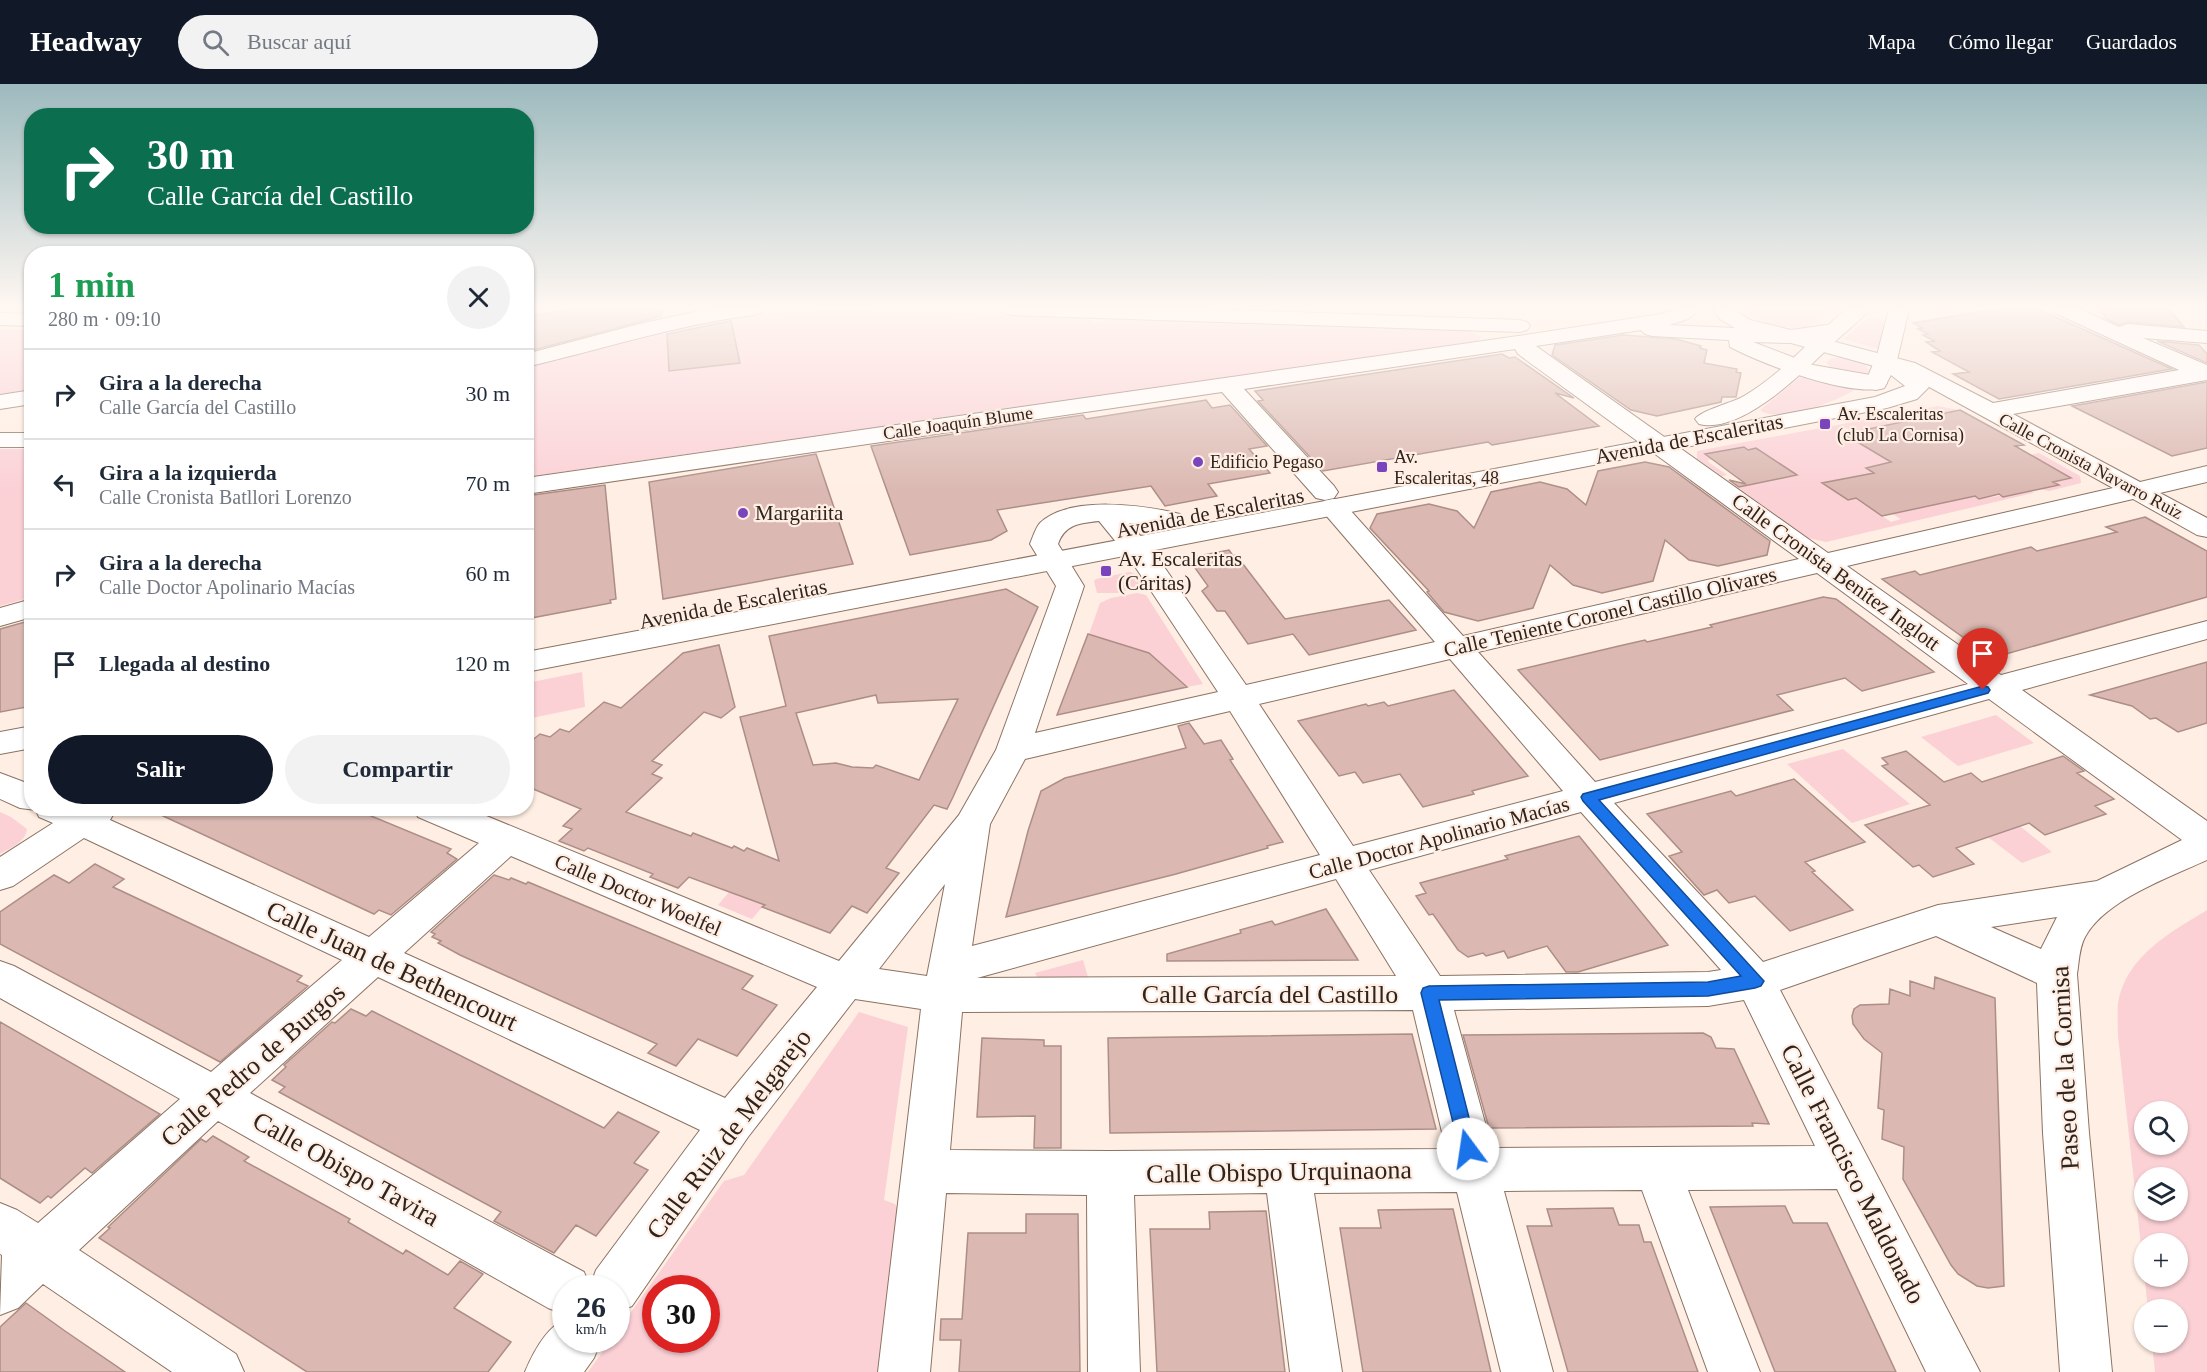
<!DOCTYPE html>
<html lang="es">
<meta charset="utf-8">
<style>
body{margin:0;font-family:Georgia,serif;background:#f2f2f3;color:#1f2937;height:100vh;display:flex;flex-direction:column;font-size:22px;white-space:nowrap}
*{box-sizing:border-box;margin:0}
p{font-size:20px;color:#747a83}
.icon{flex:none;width:33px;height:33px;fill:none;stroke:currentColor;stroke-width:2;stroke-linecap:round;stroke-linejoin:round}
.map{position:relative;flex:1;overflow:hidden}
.sheet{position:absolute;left:24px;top:162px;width:510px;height:570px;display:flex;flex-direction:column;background:#fff;border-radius:24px;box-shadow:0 2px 4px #0004}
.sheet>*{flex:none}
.hud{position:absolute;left:24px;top:24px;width:510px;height:126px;border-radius:24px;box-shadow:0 2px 4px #0004;background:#0b6e4f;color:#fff;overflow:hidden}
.buttons{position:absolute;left:2134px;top:1017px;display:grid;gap:12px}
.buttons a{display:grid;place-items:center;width:54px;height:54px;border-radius:50%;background:#fff;box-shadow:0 2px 4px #0004;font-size:30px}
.speed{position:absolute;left:552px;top:1191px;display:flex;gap:12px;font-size:30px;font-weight:700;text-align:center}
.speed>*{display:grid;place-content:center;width:78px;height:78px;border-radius:50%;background:#fff;box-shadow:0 2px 4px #0004;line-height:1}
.speed small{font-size:15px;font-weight:400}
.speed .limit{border:9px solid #d22;background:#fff;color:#111}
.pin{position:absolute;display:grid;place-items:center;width:51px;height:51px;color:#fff;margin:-62px -26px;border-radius:50% 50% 50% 0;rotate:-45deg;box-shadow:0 0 6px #0007}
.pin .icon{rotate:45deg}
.me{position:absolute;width:66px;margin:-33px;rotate:346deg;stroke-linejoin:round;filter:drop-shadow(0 0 4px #0008)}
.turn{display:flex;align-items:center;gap:21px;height:126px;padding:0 24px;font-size:27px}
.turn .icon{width:78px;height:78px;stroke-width:2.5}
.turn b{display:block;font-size:42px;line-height:51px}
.round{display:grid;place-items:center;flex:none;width:63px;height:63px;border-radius:32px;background:#f2f2f3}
.head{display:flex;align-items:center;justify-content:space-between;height:102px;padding:0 24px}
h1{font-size:36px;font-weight:800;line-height:45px;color:#1e9e55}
.cta{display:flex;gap:12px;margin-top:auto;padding:12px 24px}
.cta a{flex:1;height:69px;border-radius:36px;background:#111827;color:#fff;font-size:24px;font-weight:800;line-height:69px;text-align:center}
.cta a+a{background:#f2f2f3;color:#1f2937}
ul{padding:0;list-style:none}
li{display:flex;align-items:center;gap:18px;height:90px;padding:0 24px;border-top:2px solid #e0e1e3}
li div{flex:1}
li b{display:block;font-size:22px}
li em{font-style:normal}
header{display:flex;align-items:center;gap:36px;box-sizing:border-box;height:84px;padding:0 30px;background:#111827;color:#fff}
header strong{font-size:28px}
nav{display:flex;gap:33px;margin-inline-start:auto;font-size:21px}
.search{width:420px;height:54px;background:#f2f2f3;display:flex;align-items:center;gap:15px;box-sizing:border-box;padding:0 21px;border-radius:33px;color:#747a83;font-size:22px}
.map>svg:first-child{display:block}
</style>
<header>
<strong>Headway</strong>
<div class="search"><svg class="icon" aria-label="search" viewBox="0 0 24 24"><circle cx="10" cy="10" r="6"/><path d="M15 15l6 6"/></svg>Buscar aquí</div>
<nav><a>Mapa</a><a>Cómo llegar</a><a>Guardados</a></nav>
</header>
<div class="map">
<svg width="2207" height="1288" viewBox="0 0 2207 1288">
<rect width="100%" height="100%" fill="#ffeee3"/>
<path fill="#fbd1d6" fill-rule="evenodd" d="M1745 225H1833C1827 230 1820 237 1813 240 1795 248 1756 242 1745 225Z
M861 227 1090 234 1094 239 1113 235 1469 247 1482 253 1478 257 1471 258 527 393V284C641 252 741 224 861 227Z
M1868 234H1876L1884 238 1879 265 1844 255Z
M0 246H31V305L0 310Z
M1832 274C1844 272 1865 274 1869 288 1858 294 1832 289 1826 278Z
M1805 289 1858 304C1840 316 1778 341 1760 326Z
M1938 322 1963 327 1980 337 1902 338 1853 348 1846 344 1838 346 1901 385 1940 391 1979 415 2032 407 2033 409 1826 458 1808 454 1733 400 1748 397 1753 400 1790 393 1756 364 1748 366 1744 363 1706 370 1712 375 1707 377 1727 391 1722 392 1697 375V367ZM1874 389 1946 418 1892 430 1901 435 1891 438 1856 414 1848 416 1823 399Z
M0 365H31L32 513 0 522Z
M2039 369 2080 392 2081 399 2049 407 2039 405 2057 400 2053 398 2071 394 2030 371Z
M1129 488 1134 489 1141 500 1139 503 1117 509H1097L1094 497 1096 495Z
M1137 509 1146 511 1203 600 1187 603 1152 571 1089 550 1100 519 1111 514Z
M582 588 585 623 527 635V599Z
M1996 631 2034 659 1958 682 1921 653Z
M1843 665 1910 720 1852 739 1787 680Z
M1999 725 2052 768 2022 779 1988 753Z
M0 728 11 733 27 745C26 758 10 764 0 770Z
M730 807 764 821 752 835 718 821Z
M2207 826V1288H2155L2152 1259 2178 1258V1226L2148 1225 2118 952C2118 941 2117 929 2118 919 2126 872 2171 848 2207 826ZM2145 1028H2178V1060H2145ZM2145 1094H2178V1126H2145ZM2145 1160H2178V1192H2145Z
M1083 876 1088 893H1037L1035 889Z
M859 928 908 943 884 1116 895 1120 900 1127 881 1288H588L611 1256H616L617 1248 724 1097 744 1091ZM656 1204H706V1256H656Z"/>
<path fill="#dbb9b2" stroke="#ad8e87" stroke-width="1.5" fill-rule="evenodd" d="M570 225H661L662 232 526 268V233Z
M1998 225H2038L2172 285 1999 315 1953 290 1969 288 1932 268 1940 267 1926 258 1934 257 1923 251 1928 250 1918 245 1922 244 1913 239Z
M2099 225H2169L2184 243 2128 238 2119 241 2107 235Z
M731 237 740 279 669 287 667 250Z
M1623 251 1676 255 1701 262 1700 264 1707 266 1704 279 1737 285 1736 288 1741 289 1736 313H1722L1721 318 1657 332 1631 326 1552 271 1555 261Z
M2157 257 2199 261 2207 270V279Z
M1502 270 1509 274 1515 273 1574 314 1555 309 1599 342 1492 361 1488 358 1323 387 1258 317 1263 316 1255 307Z
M2207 298V364L2172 372 2072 322Z
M1206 316 1212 324 1230 321 1267 362 1249 365 1270 389 1208 400 1217 412 1165 422 1151 402 997 426 1007 447 991 456 910 471 871 362 1083 331 1086 335Z
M1960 326 2024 361 2015 362 2071 394 2053 398 2059 401 2003 413 1999 410 1979 415 1975 412 1882 432 1856 414 1848 416 1822 399 1874 389 1866 384 1891 378 1844 350Z
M1744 363 1748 366 1756 364 1797 391 1739 403 1729 396 1746 400 1705 370Z
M816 370 853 480 663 515 649 398Z
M1645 378 1669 383 1770 457 1767 471 1718 482 1689 476 1665 456 1653 497 1602 509 1573 501 1550 481 1533 524 1478 537 1444 528 1427 508 1429 507 1370 444 1377 430 1429 420 1457 427 1474 444 1491 408 1540 398 1567 405 1586 421 1598 387Z
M605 401 616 515 610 516 611 519 526 535V412Z
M2145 433 2207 467V513L1992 574 1882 495 1915 487 1920 491 2031 463 2037 467 2117 448 2106 443Z
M1229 466 1233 472 1236 471 1285 535 1389 516 1416 546 1309 571 1293 550 1248 560 1225 527H1217L1202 507 1208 502 1188 474Z
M1006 505 1038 523 953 713 947 725 934 721 886 784 899 789 867 829 852 822 830 849 762 823 765 821 689 793 678 804 650 793 653 790 588 764 584 767 559 757 572 745 563 742 581 725 526 702V661L540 650 550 653 560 645 569 648 604 618 621 624 683 569 719 561 735 623 721 634 704 628 652 677 662 681 652 690 662 694 626 728 691 752 693 749 732 764 734 762 744 767 747 764 779 777 740 633 786 622 769 552ZM876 611 878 619 958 615 919 696 876 681 873 684 852 683 836 679 813 681 796 629Z
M1823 513 1836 515 1934 588 1862 607 1845 594 1777 611 1793 626 1600 676 1518 586 1619 562 1645 556 1647 558 1712 543 1710 541Z
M32 536V622L0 628V545Z
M1088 550 1149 569 1187 603 1057 631Z
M2207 578V639L2178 648 2156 634 2150 635 2132 622 2090 611Z
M1454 606 1528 692 1472 707 1474 710 1423 723 1400 690 1363 699 1355 688 1339 692 1298 637 1366 620 1368 622 1384 618 1388 622Z
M1189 639 1204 660 1221 656 1233 675 1230 676 1283 758 1267 762 1268 764 1176 790 1006 833 1028 747 1041 707 1065 694 1186 664 1178 642Z
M1906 667 1944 698 1971 689 1982 698 2063 672 2084 687 2077 689 2114 715 2095 722 2106 730 2045 751 2029 739 1956 764 1974 780 1933 793 1919 781 1913 783 1865 741 1930 721 1882 682 1888 680 1882 674Z
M1794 695 1865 758 1805 778 1815 787 1812 788 1853 826 1790 847 1755 812 1729 819 1717 806 1704 811 1669 772 1682 768 1647 730 1731 707 1736 712Z
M146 724H352L451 765 447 769 457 775 391 831 379 826 374 830Z
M1579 752 1668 861 1578 888H1566L1547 862 1508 874 1504 867 1486 872 1483 869 1468 873 1458 866 1433 830 1429 831 1416 812 1426 809 1420 799 1508 775 1505 772Z
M95 780 124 795 113 803 302 892 297 897 308 902 220 978 0 860V828L54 791 69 799Z
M494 791 509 796 511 794 526 800 528 798 753 892 742 905 777 921 737 972 698 955 676 982 661 975 648 969 657 960 460 871 438 859 441 857 432 853 435 850 431 848Z
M1326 825 1358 876 1167 877V870L1241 849 1240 846 1272 837 1275 841Z
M1935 893 1995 914 2004 1202 1988 1204 1977 1202 1958 1190 1951 1181 1903 1095 1904 1063 1882 1055 1884 1026 1878 1024 1882 969 1864 955 1853 940 1852 932 1854 925 1860 921 1889 920 1890 905 1910 912V897L1934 905Z
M351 925 366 932 372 927 604 1044 618 1028 659 1048 634 1079 648 1086 596 1152 576 1141 554 1169 494 1137 501 1128 279 1008 285 1003 272 996 286 983 284 981 332 938 335 939Z
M0 938 160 1030 92 1089 85 1084 51 1114 48 1112 40 1119 0 1094Z
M1703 949 1711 953 1716 964 1734 965 1769 1040 1752 1039 1753 1042 1489 1044 1463 951Z
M1412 950 1436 1045 1110 1049 1108 954Z
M982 954 1044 956V962H1061V1064H1034L1035 1032 977 1033Z
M213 1052 249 1073 244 1077 350 1135 348 1138 403 1170 406 1166 448 1191 460 1177 483 1190 454 1224 511 1258 488 1288H307L99 1154 110 1144 108 1143 201 1055 206 1058Z
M1785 1122 1793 1139H1827L1896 1288H1775L1710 1123Z
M1613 1124 1619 1141H1639L1644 1158H1651L1698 1288H1568L1527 1142H1552L1547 1125Z
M1453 1125 1491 1288H1363L1340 1144H1381L1378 1126Z
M1266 1127 1285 1288H1157L1150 1145H1210L1209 1128Z
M1026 1130H1078L1080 1288H959L961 1256H940L941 1235H962L968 1149H1026Z
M26 1219 65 1247 125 1288H0V1243Z"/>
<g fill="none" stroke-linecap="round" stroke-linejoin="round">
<defs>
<path id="street" d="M708 225H764L761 229 754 231C676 241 603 265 526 283V270L639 240Z
M1002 225H1209L1520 236 1527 238 1530 242 1527 246 1520 248 1012 231 1005 229Z
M1676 225H1700L1688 235 1669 241 1735 244 1720 235 1713 225H1733L1750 236 1791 246 1833 240 1840 242 1844 246 1840 250 1824 255 1915 279 1993 319 2179 286 2055 229 2052 225H2080L2119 243 2128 240 2207 247V259L2143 254 2207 281V296L2013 330 2140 398 2207 382V398L2160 409 2207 434V453L2197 451 2133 415 1847 482 2001 591 2207 537V555L2022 606 2207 737V776C2170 793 2105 816 2085 853 2079 864 2079 878 2077 890L2089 1049 2112 1288H2060L2043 1049 2037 899 1936 852 1780 906 1980 1288H1926L1837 1105 1688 1106 1760 1288H1708L1642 1106 1504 1107 1553 1288H1501L1457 1108 1314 1109 1342 1288H1290L1267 1109 1134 1111 1140 1288H1088L1087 1111 946 1109 930 1288H878L921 925 855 915 748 1053 632 1222 616 1228V1204H566V1231L548 1224 218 1037 79 1166 236 1270 244 1288H172L43 1200 18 1224 0 1231 2 1171 0 1170V1119L17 1126 38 1139 180 1015 0 914V877L14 882 211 988 342 876 84 754 13 802 0 806V773L53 739 39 733 36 726 20 724 0 715V689L32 701V724H111L114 729 110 736 369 853 479 759 418 733 414 724H467L839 877 959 731 996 666 1056 502 1030 460C1033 453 1035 445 1040 439 1069 411 1144 421 1180 430L1184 436 1180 442 1171 444 1129 439 1151 464 1246 601 1435 558 1324 429 1320 423 1324 417 1333 415 1342 417 1463 552 1799 475 1518 270 1515 265 1244 305 1334 402 1338 408 1334 414 1325 416 1316 414 1222 308 526 410V394L1525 251 1661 230ZM1641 246 1645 250 1652 252 1729 256 1730 263C1763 280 1848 313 1884 304L1887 299 1884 294 1876 292 1813 281 1753 258 1791 259 1899 289 1922 299 2113 404 1828 469 1536 262ZM1099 437 1130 475 1218 608 1035 649 1084 502 1058 460C1065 440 1080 439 1099 437ZM1817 489 1968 600 1595 698 1478 568ZM1450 575 1563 707 1353 762 1259 620ZM1989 615 2182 756 2097 797 1938 821 1763 878 1614 719ZM1230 627 1320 771 972 862 990 740 1025 675ZM1581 728 1721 886 1708 888 1440 892 1369 786ZM511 772 817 903 725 1014 404 869ZM1336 795 1396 892 977 894ZM945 800 927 892 879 885ZM2057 833 2041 865 1991 843ZM378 893 700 1046 596 1186 590 1203 584 1188 250 1009ZM1744 916 1815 1062 1492 1064 1454 926 1708 922ZM1413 926 1446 1065 1110 1067 950 1066 962 928Z
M0 229 32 230V242L0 241Z
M32 306V320L0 325V311Z
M0 349H32V363H0Z
M32 515V533L0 542V524Z
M566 1235V1256H601L594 1274 584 1288H525C533 1269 546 1243 566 1235Z"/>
<path id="secondary" d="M1846 225H1869C1861 236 1849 245 1839 254 1809 282 1744 351 1699 340L1695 335C1702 326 1732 319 1744 312 1783 289 1812 254 1846 225Z
M1889 225H1909L1897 276 1916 286 1929 303 1917 315 1887 324 526 588V568L1875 313 1905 302 1891 291 1884 304 1876 306 1868 304 1865 299 1877 271Z
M32 642V664L0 670V648Z"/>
</defs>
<use href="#street" stroke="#8c7363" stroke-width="2"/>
<use href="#secondary" stroke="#8c7363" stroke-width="2"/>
<use href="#street" fill="#fff" fill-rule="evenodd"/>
<use href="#secondary" fill="#fff" fill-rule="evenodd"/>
</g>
<linearGradient id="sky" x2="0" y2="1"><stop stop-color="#9dbabe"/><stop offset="0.55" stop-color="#fff7f2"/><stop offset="1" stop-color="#fff7f2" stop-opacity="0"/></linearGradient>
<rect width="2207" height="406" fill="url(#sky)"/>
<path fill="#1a73e8" stroke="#114b97" stroke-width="1.5" d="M1983 602 1988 603 1990 606 1988 609 1599 716 1764 897 1761 902 1755 904 1708 912 1439 916 1477 1065 1475 1071 1468 1073 1461 1071 1421 909 1423 904 1429 902 1708 898 1741 892 1583 717 1581 713 1583 710Z"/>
<g fill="#7a45bc" stroke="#ffeee3" stroke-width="2">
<rect x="1819" y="334" width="12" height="12" rx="3"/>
<circle cx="1198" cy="378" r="6"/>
<rect x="1376" y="377" width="12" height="12" rx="3"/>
<circle cx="743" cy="429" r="6"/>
<rect x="1100" y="481" width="12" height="12" rx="3"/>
</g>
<g text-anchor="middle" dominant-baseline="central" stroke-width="4.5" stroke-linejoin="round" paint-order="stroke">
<g font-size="18" fill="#2f241d" stroke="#ffeee3" text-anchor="start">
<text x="1837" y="330">Av. Escaleritas<tspan x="1837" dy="21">(club La Cornisa)</tspan></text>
<text x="1394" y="373">Av.<tspan x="1394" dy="21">Escaleritas, 48</tspan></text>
<text x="1210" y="378">Edificio Pegaso</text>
</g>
<g font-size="18" fill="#2f241d" stroke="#ffeee3">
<text transform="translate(958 339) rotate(-8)">Calle Joaquín Blume</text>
<text transform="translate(2091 382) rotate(28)">Calle Cronista Navarro Ruiz</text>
</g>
<g font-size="21" fill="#2f241d" stroke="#ffeee3">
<text transform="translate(1689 355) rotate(-11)">Avenida de Escaleritas</text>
<text transform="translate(1210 429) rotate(-11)">Avenida de Escaleritas</text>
<text transform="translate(1836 488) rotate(36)">Calle Cronista Benítez Inglott</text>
<text transform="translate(733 520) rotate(-11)">Avenida de Escaleritas</text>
<text transform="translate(1610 528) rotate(-13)">Calle Teniente Coronel Castillo Olivares</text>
<text transform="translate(1439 754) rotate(-15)">Calle Doctor Apolinario Macías</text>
<text transform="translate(638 811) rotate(23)">Calle Doctor Woelfel</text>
</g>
<g font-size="21" fill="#2f241d" stroke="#ffeee3" text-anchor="start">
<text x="755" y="429">Margariita</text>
<text x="1118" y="475">Av. Escaleritas<tspan x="1118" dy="24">(Cáritas)</tspan></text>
</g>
<g font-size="26" fill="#2f241d" stroke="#ffeee3">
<text transform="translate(392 882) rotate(25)">Calle Juan de Bethencourt</text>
<text x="1270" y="910">Calle García del Castillo</text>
<text transform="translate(253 981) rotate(-41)">Calle Pedro de Burgos</text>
<text transform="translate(2065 984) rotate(-93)">Paseo de la Cornisa</text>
<text transform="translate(729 1050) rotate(-53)">Calle Ruiz de Melgarejo</text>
<text transform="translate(346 1085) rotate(29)">Calle Obispo Tavira</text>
<text transform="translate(1279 1088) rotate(-1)">Calle Obispo Urquinaona</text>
<text transform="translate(1853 1090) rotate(63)">Calle Francisco Maldonado</text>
</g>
</g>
</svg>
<div class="buttons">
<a><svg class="icon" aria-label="search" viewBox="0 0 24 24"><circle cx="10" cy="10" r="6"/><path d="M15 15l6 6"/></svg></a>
<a><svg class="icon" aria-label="layers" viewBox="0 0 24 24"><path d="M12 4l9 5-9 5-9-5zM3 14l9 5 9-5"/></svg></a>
<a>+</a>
<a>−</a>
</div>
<div class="speed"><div>26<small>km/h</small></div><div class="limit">30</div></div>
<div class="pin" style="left:1983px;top:606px;background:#d93025"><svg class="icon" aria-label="arrive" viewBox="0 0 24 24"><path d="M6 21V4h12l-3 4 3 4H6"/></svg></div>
<svg class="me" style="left:1468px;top:1065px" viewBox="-20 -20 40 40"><circle r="19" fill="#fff"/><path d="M0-13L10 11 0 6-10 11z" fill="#1a73e8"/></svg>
<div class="hud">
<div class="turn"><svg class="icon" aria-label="right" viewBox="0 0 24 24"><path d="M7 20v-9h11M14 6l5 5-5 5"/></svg><div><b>30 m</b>Calle García del Castillo</div></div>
</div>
<section class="sheet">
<div class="head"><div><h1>1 min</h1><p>280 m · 09:10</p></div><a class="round"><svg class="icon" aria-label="close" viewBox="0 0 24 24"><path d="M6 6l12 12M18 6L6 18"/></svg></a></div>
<ul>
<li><svg class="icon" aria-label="right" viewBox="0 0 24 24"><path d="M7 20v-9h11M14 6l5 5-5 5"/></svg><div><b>Gira a la derecha</b><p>Calle García del Castillo</p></div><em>30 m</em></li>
<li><svg class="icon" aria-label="left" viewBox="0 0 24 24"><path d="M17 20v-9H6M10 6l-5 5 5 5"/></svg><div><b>Gira a la izquierda</b><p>Calle Cronista Batllori Lorenzo</p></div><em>70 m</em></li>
<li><svg class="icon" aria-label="right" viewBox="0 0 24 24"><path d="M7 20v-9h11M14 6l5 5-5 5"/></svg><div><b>Gira a la derecha</b><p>Calle Doctor Apolinario Macías</p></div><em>60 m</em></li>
<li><svg class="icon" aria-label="arrive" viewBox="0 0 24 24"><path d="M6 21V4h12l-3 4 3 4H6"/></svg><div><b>Llegada al destino</b></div><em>120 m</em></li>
</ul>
<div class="cta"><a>Salir</a><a>Compartir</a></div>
</section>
</div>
